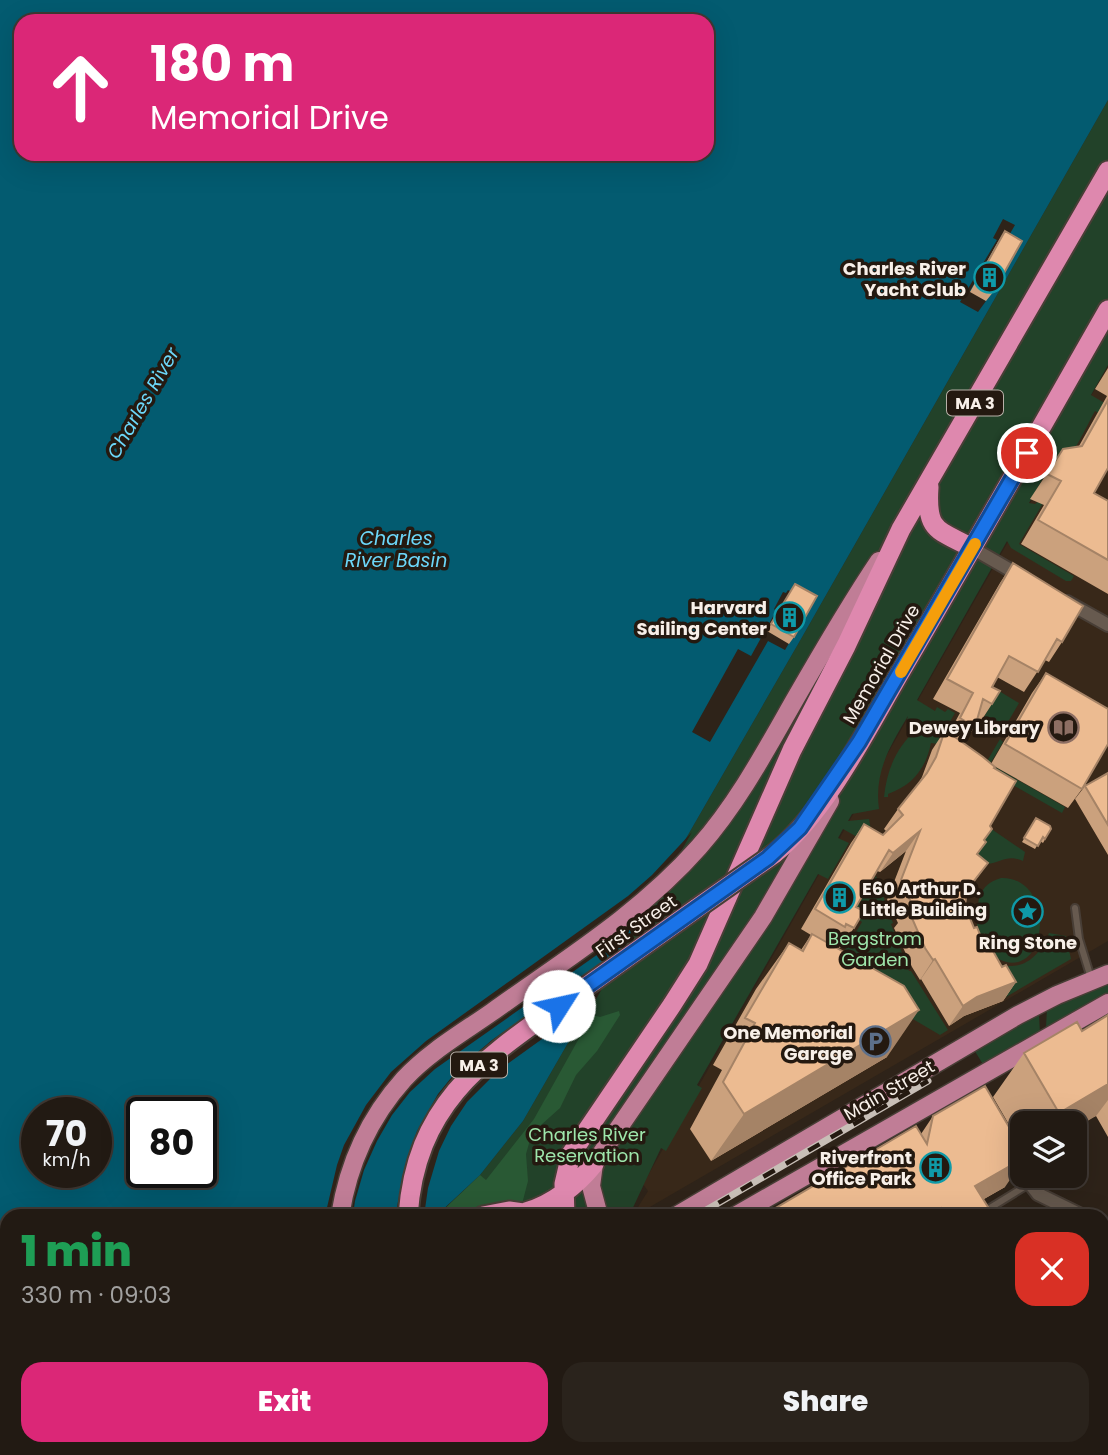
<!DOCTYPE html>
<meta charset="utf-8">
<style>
body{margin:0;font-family:Poppins,sans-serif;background:#2a231c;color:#f1f3f6;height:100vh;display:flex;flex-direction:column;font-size:26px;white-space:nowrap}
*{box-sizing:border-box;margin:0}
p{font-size:23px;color:#a2a1a0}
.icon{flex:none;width:38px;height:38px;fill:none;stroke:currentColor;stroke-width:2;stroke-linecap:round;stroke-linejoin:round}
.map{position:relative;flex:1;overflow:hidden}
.panel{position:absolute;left:0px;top:1209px;width:1110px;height:247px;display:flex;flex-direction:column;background:#221a13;border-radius:21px 21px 0 0;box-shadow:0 7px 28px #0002,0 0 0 2px #3f3833}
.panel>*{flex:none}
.top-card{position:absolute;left:14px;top:14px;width:700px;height:147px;border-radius:21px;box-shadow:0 7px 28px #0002,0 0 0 2px #3f3833;background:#db2777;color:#fff;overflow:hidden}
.tools{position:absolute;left:1010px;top:1111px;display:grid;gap:14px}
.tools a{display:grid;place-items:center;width:77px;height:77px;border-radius:14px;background:#221a13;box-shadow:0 7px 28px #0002,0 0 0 2px #3f3833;font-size:35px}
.speed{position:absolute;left:21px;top:1097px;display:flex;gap:14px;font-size:35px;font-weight:700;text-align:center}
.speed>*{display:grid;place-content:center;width:91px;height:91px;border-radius:50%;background:#221a13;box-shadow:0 7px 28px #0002,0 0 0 2px #3f3833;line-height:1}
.speed small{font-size:18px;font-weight:400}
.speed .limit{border:4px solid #111;border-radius:10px;background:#fff;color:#111}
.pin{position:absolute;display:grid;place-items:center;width:60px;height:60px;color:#fff;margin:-30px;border:4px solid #fff;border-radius:50%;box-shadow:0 2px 7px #0007}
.me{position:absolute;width:77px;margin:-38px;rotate:55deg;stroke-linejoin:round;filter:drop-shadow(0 0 5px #0008)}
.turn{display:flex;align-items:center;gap:24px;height:147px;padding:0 21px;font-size:32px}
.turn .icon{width:91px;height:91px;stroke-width:2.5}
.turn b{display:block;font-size:49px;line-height:60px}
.round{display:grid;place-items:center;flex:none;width:74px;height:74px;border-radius:21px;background:#2a231c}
.head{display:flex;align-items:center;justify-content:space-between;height:119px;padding:0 21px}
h1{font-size:42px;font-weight:800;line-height:52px;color:#1e9e55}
.button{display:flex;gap:14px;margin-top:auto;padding:14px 21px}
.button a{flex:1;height:80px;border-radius:21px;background:#db2777;color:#fff;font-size:28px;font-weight:800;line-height:80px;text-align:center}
.button a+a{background:#2a231c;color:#f1f3f6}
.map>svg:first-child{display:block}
</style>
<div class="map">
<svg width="1108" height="1455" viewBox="0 0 1108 1455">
<rect width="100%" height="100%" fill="#2e2319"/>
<path fill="#382819" d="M1108 366V941L636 1215 635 1212 648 1191 643 1184Z
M703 1449H1033L1037 1455H693Z"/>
<path fill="#224229" d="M1108 100V365L1091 395 1108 405V418L1095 411C1083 432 1071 466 1046 473L1029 503 1035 504 1044 497 1046 498 1019 544 1074 576 1071 581H1066L1011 548 1007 541 917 700 935 711 937 707 945 712 948 709 955 713 945 730 941 729 938 744 931 743C926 768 913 785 888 794V797H884C887 769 896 749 916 729L907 720 908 716C890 746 874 772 879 809L852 814 848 821 869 819 871 830 859 838 843 829 838 838 849 843 828 879 818 874 697 1085 702 1088 666 1151 661 1148 629 1216H437L480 1175 523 1121 801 639Z
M999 691 1019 703 1001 734 981 722Z
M1000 739 1003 742 990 764 1065 807 1062 813 983 768Z
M987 826 1025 852 1023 861C1007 854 1001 863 987 864 983 865 974 860 970 859Z
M876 876 893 923 891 924 909 971H911L948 1030 940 1035 855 985 840 958 862 922 852 915Z
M1001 878C1027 877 1041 901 1040 925 1036 990 966 963 978 904 980 890 987 882 1001 878Z
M965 921 998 964C1023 972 1040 956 1049 933L1066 936 1071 959 999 1001Z
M1108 981V993L1049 1029 1046 1027 1047 1008Z
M1036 1012 1039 1015 1040 1033 984 1066 973 1048Z"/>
<path fill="#295934" d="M619 1011 620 1015 597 1051 576 1075 560 1108 541 1125 530 1140 526 1154 528 1181 522 1204 512 1202 491 1204 465 1216H437L480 1175 486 1180 534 1119 592 1015 600 1017Z"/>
<path fill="#035b70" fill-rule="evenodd" d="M0 0H1108V100L801 639 523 1121 480 1175 436 1216H7V1449H361L365 1455H0ZM21 21H707V154H21ZM37 1113H96V1172H37ZM142 1113H201V1172H142Z
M578 1449H703L693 1455H560Z"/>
<path fill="#2e2319" d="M1003 219 1015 225 1004 244 998 242 970 291 986 301 978 312 960 302 997 240 993 238Z
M788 590 813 603 785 650 768 641 710 742 692 732 738 649 751 656 776 611 774 609 783 592 786 593Z
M692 832 642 919 618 940 435 1069 410 1092 392 1115 377 1141 364 1170 355 1201 354 1208 356 1210 380 1208 396 1212 404 1171 417 1131 438 1094 459 1068 492 1040 627 945 595 1001 499 1070 467 1102 451 1126 439 1151 428 1188 424 1216H325L337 1165 344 1145 366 1105 391 1072 426 1041 628 896 652 875Z
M235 1449H365L368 1455H224Z"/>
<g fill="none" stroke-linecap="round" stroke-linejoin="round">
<defs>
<path id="service" d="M1075 908 1079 939 1091 978
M977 1216 1029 1184
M1048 1455 1066 1449"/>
<path id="pedestrian" d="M545 1208 543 1210 555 1216
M1102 1260 1108 1258"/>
<path id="minor" d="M972 548 1024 578
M1067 602 1108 625
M1011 1155 1022 1173
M1024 1176 1038 1194 1083 1216
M1102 1227 1108 1230"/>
<path id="primary" d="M340 1216C348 1165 369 1118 404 1079 429 1052 462 1033 492 1012 563 961 640 914 699 847 737 804 765 752 794 701 821 654 848 607 879 561
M599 1216 591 1186 594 1164 763 917 830 801
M676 1216 1018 1015 1057 995 1108 974
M735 1216 1108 1003
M419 1449 422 1455
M509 1449 512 1455
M534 1455 540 1449"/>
<path id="trunk" d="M929 487C926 532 937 529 972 548
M774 854C828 810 868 727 904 666 973 548 1040 429 1108 310
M526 1212C552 1205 577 1185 594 1164
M408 1216C416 1101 485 1058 570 998 613 968 655 938 697 908
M483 1216 509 1211 537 1215
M565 1216 564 1184 571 1154 672 1005 698 964 792 750 846 646 901 529 1108 171
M264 1455 275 1449
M322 1455 332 1449"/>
</defs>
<use href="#service" stroke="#483e36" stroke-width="10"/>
<use href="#pedestrian" stroke="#483e36" stroke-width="12"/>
<use href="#minor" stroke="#483e36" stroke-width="16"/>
<use href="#primary" stroke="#483e36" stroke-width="21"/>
<use href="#trunk" stroke="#483e36" stroke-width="23"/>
<use href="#service" stroke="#675a4f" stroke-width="6"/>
<use href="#pedestrian" stroke="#675a4f" stroke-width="9"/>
<use href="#minor" stroke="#675a4f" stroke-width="12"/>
<use href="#primary" stroke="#c07d96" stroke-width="18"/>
<use href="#trunk" stroke="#de88ae" stroke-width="19"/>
<defs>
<path id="rail" d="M696 1216 928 1081
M285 1455 295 1449
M300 1455 310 1449"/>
</defs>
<use href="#rail" stroke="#c8bfb7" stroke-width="7"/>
<use href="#rail" stroke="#241910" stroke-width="4.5" stroke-dasharray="13" stroke-linecap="butt"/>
<defs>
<path id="trunk-bridge" d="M697 908 774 854"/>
</defs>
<use href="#trunk-bridge" stroke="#483e36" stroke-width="23" stroke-linecap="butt"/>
<use href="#trunk-bridge" stroke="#de88ae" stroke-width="19"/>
</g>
<path fill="#cba17d" d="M1005 231 994 291 986 301 970 292 998 242Z
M1108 368V468L1094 493 1108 501V594L1021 544 1044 505 1030 499 1063 449 1079 446 1107 396 1095 389Z
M1013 563 1062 642 1049 662 1045 660 1024 692 997 677 992 687V704L979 724 976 723 975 727 963 743 991 764 1032 693 1046 673 1082 789 1068 808 994 766 990 826 984 840 986 842 977 855 988 863 967 892 965 906 974 928 1002 967 1016 982 1003 1001 964 1016 949 1026 921 979 920 980 912 967 894 928 898 923 887 900 906 851 880 872 877 871 856 907 854 928 840 948 833 943 832 945 887 1057 711 1161 690 1129 722 1070 713 1065 756 989 789 943 801 950 811 935 801 929 851 843 864 824 883 835 886 831 884 829 898 809 918 784 922 777 932 750 945 730 949 733 960 713 933 699 1000 583Z
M795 584 794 637 789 644 767 631Z
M1108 773V855L1075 799 1085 786Z
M1036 818 1051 829 1043 843 1040 841 1035 849 1022 842Z
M1108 1015V1137L1096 1116 1074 1124H1022V1147L993 1097 1024 1053 1082 1031Z
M933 1116 1005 1187 984 1199 982 1216H762L921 1134Z
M1062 1449H1102L1108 1455H1057Z"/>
<path fill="#a58366" d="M920 831 906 851 880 872 893 853Z
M935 959 921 979 920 980 933 960Z
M1016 982 1003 1001 964 1016 949 1026 963 1006 977 997Z
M919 1010 887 1057 711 1161 744 1114Z
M1108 1084V1100L1096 1116 1074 1129V1124H1051L1059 1113Z
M1022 1159V1162L1005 1187 954 1216 975 1186Z
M988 1207 982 1216H974Z
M941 1208 935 1216H924Z
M1108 1403V1415L1102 1417V1405Z
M934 1449H950L946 1455H924Z"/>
<path fill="#ecbb91" stroke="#a58366" stroke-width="2" d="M1005 231 1022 241 994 291 977 281Z
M1108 400V468L1094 493 1108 501V560L1038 520 1061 481 1047 474 1063 449 1082 446Z
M1013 563 1083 606 1062 642 1057 639 1038 672 1009 656 992 687 1000 691 992 704 983 699 975 727 960 718 973 693 947 679Z
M795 584 817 596 794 637 771 624Z
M1046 673 1108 709V744L1082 789 1005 744Z
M945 730 983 757 995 767 994 768 1016 781 990 826 992 829 984 840 986 842 977 854 988 863 967 890 965 906 974 928 977 927 981 937 984 935 1002 967 1006 965 1016 982 977 997 963 1006 935 959 933 960 925 948 908 909 913 907 901 880 920 831 893 853 889 850 856 907 864 911 854 928 846 924 845 927 815 909 864 824 883 835 903 815 898 809 927 773 936 757Z
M1108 773V825L1085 786Z
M1036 818 1050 826 1051 829 1045 839 1043 837 1038 846 1024 838Z
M812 934 904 986 919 1010 744 1114 723 1082 755 1023 745 1018 789 943 803 951Z
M1108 1015V1084L1059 1113 1024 1053 1077 1022 1082 1031Z
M985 1086 1022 1149V1159L975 1186 988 1207 974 1216H968L966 1213 961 1216H946L941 1208 924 1216H762L916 1126 927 1144 933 1116Z
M1102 1334 1108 1344V1403L1102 1405Z
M1108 1417V1455H1089L1086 1449H1102V1419Z
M705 1449H934L924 1455H694Z"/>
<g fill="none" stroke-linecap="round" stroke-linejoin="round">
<defs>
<path id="route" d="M559 1006 768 858 800 828 859 742 1027 453"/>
</defs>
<use href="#route" stroke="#114b97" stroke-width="18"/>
<use href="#route" stroke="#1a73e8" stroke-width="12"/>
<path stroke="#f59e0b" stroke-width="12" d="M901 672 975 544"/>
</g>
<defs>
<symbol id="building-ring" viewBox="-11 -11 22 22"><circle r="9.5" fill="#241910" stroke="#0f9aa8" stroke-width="1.5"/><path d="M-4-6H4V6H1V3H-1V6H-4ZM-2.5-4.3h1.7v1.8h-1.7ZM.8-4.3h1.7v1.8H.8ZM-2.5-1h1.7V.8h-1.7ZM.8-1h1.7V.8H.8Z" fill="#0f9aa8"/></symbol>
<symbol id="library-ring" viewBox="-11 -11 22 22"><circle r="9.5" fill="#241910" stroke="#8d6e63" stroke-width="1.5"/><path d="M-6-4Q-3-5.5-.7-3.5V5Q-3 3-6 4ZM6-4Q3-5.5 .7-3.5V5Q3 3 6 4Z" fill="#8d6e63"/></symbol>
<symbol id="sight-ring" viewBox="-11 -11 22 22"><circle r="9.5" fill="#241910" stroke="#0f9aa8" stroke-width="1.5"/><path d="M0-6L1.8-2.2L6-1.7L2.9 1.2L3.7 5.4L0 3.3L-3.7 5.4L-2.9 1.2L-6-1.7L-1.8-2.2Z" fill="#0f9aa8"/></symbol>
<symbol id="parking-ring" viewBox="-11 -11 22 22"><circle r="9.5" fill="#241910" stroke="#5c6f8a" stroke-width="1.5"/><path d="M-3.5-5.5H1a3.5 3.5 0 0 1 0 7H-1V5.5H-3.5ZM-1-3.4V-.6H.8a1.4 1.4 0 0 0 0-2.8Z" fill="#5c6f8a"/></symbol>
</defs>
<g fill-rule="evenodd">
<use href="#building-ring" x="972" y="260" width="35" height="35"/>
<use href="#building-ring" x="772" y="600" width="35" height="35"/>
<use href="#library-ring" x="1046" y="710" width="35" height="35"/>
<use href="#building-ring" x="822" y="880" width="35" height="35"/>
<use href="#sight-ring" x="1010" y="894" width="35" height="35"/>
<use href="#parking-ring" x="858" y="1024" width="35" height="35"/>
<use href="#building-ring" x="918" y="1150" width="35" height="35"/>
</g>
<g text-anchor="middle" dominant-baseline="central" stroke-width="7" stroke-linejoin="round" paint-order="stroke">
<g fill="#241910" stroke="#b8b0a8" stroke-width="2">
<rect x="947" y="390.5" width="56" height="25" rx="5"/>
<rect x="451" y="1052.5" width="56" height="25" rx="5"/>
</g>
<g font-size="16" font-weight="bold" fill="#f8f0e9">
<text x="975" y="403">MA 3</text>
<text x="479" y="1065">MA 3</text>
</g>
<g font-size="18" font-weight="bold" fill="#f8f0e9" stroke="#241910" text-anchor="end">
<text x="966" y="268">Charles River<tspan x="966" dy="21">Yacht Club</tspan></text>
<text x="767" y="607">Harvard<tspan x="767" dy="21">Sailing Center</tspan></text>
<text x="1040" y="727">Dewey Library</text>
<text x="862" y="888" text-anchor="start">E60 Arthur D.<tspan x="862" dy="21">Little Building</tspan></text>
<text x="1028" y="942" text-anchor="middle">Ring Stone</text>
<text x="853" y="1032">One Memorial<tspan x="853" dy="21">Garage</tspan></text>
<text x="912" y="1157">Riverfront<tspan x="912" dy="21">Office Park</tspan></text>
</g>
<g font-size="18" fill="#f8f0e9" stroke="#241910">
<text transform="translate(881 664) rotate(-60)">Memorial Drive</text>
<text transform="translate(636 926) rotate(-35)">First Street</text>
<text transform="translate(889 1090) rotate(-30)">Main Street</text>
</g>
<g font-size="18" fill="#9ee6ab" stroke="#241910">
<text x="875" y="938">Bergstrom<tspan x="875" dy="21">Garden</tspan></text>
<text x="587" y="1134">Charles River<tspan x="587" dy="21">Reservation</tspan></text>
</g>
<g font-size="19" font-style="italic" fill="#6cd7f9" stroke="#241910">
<text transform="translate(143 403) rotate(-60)">Charles River</text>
<text x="396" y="538">Charles<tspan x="396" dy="22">River Basin</tspan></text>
</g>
</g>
</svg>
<div class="tools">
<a><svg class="icon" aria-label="layers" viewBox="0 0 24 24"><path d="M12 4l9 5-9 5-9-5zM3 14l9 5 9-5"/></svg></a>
</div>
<div class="speed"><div>70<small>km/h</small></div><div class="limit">80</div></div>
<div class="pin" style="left:1027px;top:453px;background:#d93025"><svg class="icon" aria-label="arrive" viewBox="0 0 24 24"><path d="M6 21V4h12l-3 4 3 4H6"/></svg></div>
<svg class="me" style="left:559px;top:1006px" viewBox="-20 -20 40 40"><circle r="19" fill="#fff"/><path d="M0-13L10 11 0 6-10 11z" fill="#1a73e8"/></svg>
<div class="top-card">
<div class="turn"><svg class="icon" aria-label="ahead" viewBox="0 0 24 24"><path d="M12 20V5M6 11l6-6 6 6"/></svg><div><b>180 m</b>Memorial Drive</div></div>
</div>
<section class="panel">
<div class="head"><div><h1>1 min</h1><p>330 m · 09:03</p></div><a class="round" style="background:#d93025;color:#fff"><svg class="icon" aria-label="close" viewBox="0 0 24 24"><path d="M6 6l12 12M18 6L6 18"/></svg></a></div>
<div class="button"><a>Exit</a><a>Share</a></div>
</section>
</div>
